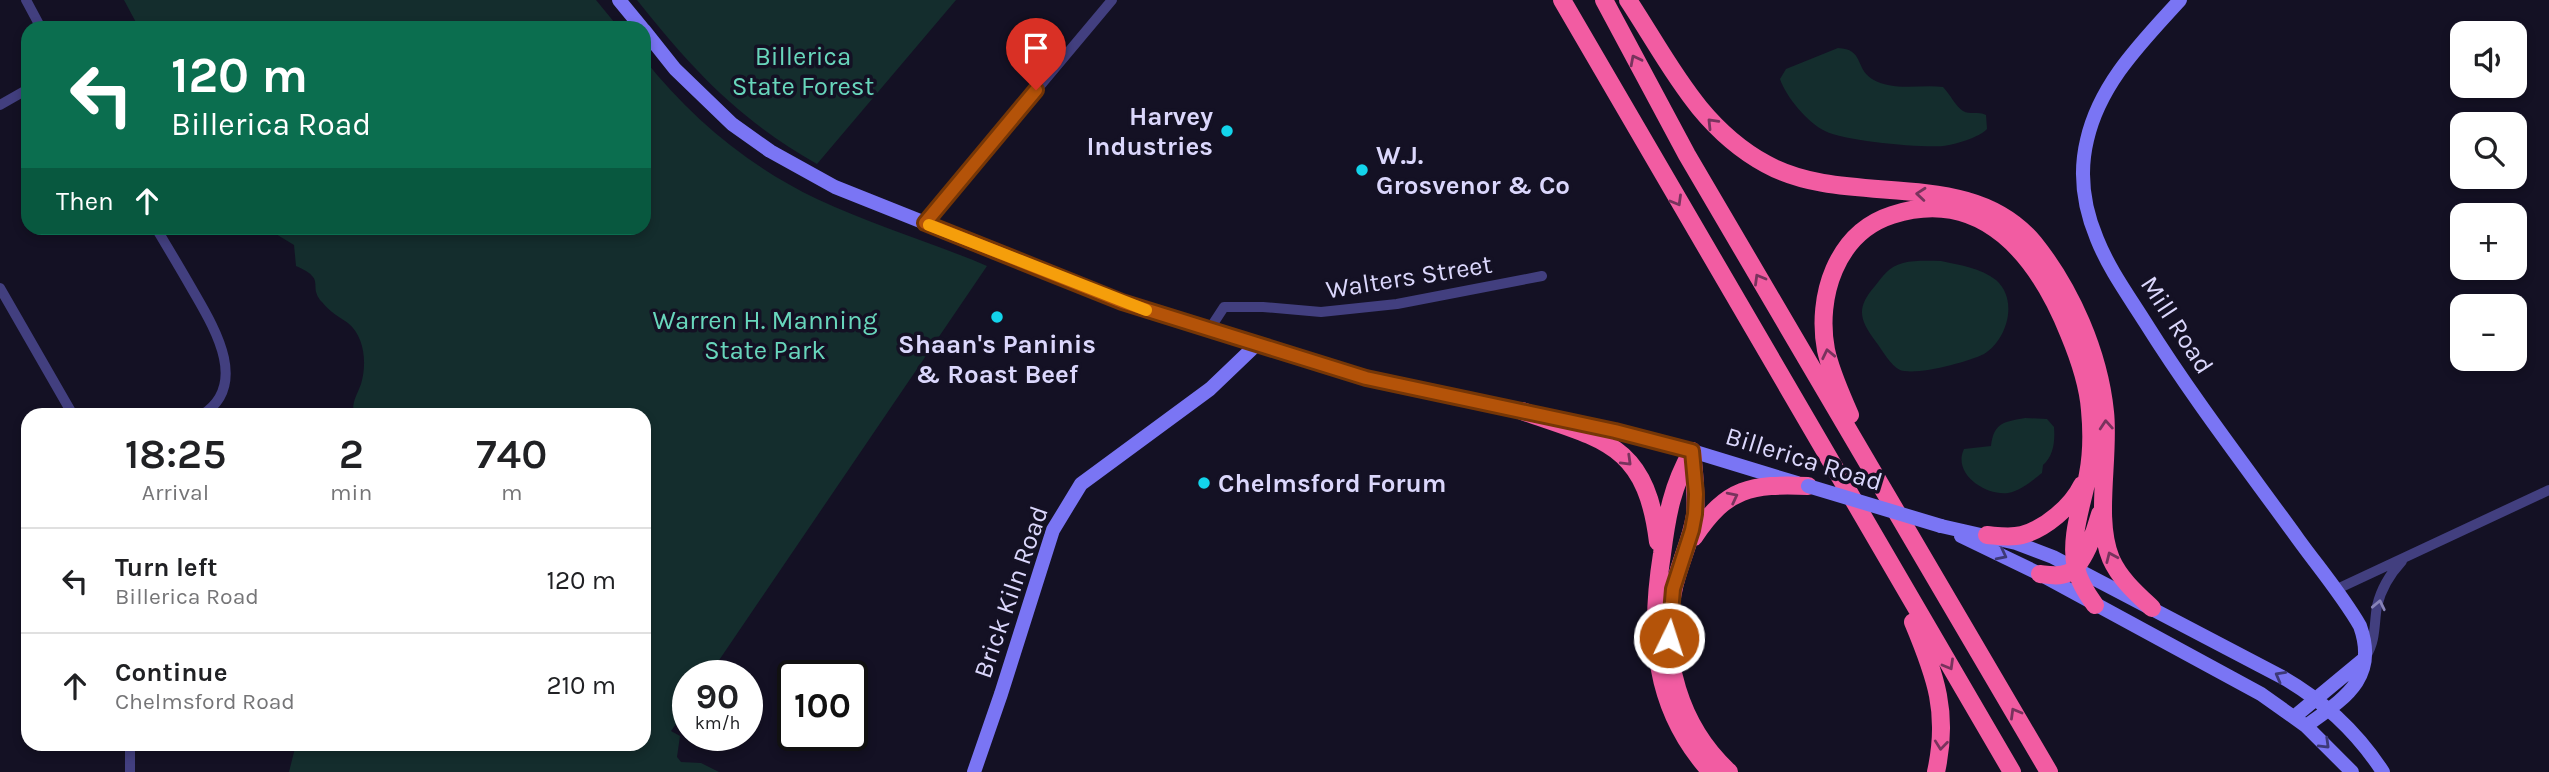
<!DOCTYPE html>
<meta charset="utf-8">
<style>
body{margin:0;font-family:Karla,sans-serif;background:#f2f2f2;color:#202124;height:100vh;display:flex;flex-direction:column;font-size:26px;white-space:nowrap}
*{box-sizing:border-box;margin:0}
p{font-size:23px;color:#757577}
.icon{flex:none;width:38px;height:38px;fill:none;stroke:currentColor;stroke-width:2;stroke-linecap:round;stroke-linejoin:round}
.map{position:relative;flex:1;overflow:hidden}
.details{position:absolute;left:21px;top:408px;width:630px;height:343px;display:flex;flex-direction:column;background:#fff;border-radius:21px;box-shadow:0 4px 10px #0003}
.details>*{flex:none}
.banner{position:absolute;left:21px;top:21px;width:630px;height:214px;border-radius:21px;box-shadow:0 4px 10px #0003;background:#0b6e4f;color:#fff;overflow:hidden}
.fabs{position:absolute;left:2450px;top:21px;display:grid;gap:14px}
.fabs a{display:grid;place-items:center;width:77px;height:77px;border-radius:14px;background:#fff;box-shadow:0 4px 10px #0003;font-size:35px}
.speed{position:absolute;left:672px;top:660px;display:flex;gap:14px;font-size:35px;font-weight:700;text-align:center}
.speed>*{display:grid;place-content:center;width:91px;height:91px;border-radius:50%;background:#fff;box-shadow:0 4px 10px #0003;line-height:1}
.speed small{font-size:18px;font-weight:400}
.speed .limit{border:4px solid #111;border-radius:10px;background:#fff;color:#111}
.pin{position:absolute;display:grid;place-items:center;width:60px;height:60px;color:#fff;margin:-72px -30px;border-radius:50% 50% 50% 0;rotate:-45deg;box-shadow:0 0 7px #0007}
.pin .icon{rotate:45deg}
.me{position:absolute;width:77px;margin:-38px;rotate:4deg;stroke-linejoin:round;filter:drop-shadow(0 0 5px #0008)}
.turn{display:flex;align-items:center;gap:24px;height:147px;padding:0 35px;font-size:32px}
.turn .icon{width:91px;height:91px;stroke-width:2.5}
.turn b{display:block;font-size:49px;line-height:60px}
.then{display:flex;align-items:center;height:66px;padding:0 35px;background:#0003;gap:14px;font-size:26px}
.eta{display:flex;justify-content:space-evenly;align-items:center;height:119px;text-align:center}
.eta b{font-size:42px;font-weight:600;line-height:49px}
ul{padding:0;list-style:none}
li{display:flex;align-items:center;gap:21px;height:105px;padding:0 35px;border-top:2px solid #e0e0e0}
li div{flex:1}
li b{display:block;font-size:26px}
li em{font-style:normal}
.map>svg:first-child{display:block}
</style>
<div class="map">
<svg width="2549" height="772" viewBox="0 0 2549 772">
<rect width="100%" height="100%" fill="#141124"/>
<path fill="#142d2d" d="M124 0H596L619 28H139Z
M637 0H956L817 164C738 119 693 70 637 0Z
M1838 48C1864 49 1855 68 1872 79 1894 92 1920 84 1943 87 1950 94 1956 107 1963 111 1970 115 1978 111 1986 115L1987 129C1980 137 1954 145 1943 146 1920 148 1845 141 1825 131 1808 123 1786 97 1780 79L1786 69Z
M644 59C691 118 748 166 817 199 872 225 931 242 987 266L709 675 688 676V707L671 731 680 736 677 757 681 762 701 763 719 772H289L296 744H644V415H354C351 403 357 395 361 384 367 364 365 337 348 323 338 316 330 312 322 302 307 285 328 280 296 266L294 245 266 228H644Z
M1941 261C1959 265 1981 268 1996 280 2019 300 2007 340 1984 354 1968 362 1916 376 1900 370 1890 365 1883 351 1876 342 1859 319 1856 308 1875 286 1884 275 1888 267 1903 263 1915 260 1929 261 1941 261Z
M2025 418 2047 419 2054 427C2055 441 2054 455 2043 465L2042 473C2033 480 2021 491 2008 493 1986 496 1952 474 1964 449L1991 446C1994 422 2004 422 2025 418Z"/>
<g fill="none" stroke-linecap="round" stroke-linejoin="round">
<path stroke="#423f7f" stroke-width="10" d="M26 0 41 28
M0 105 28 89
M925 223 1112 0
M156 228C168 248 180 268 192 289 212 324 251 384 202 415
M0 288 73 415
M1209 330 1224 307H1263L1321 312 1397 304 1542 276
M2335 590 2549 490
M2366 656C2376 641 2374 623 2377 606 2381 589 2390 574 2402 561
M130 772V744"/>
<path stroke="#7a75f4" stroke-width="14" d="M619 0 642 28
M2180 0C2142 42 2100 83 2087 140 2079 173 2084 208 2097 239 2109 269 2128 295 2145 322 2192 397 2246 467 2298 539 2319 568 2342 595 2360 626 2379 679 2343 699 2306 726
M644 30 675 69 732 124 770 151 835 187 1136 307 1366 378 1530 413
M1570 421 1692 451 1797 483
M1941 526 2016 543 2053 557 2282 677C2324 701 2357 732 2383 772
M1961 536 2040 574 2261 694 2306 726 2352 772
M2294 717 2364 659
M974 772 1001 694 1053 530 1081 484 1210 389 1256 345"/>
<path stroke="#f25ca2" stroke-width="18" d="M1562 0 2012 772
M1604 0 1687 155 2049 772
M1628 0C1669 62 1698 127 1766 164 1849 210 1968 164 2034 243 2071 289 2099 353 2105 412 2110 457 2094 519 2111 559 2120 579 2136 593 2152 608
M1522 411C1605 440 1646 444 1658 542
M1850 415C1841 394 1831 373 1826 350 1816 297 1836 233 1892 215 1984 185 2039 259 2069 334 2079 358 2088 383 2090 410 2092 431 2092 453 2088 474 2083 503 2069 537 2076 568 2079 582 2087 594 2095 605
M1692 451C1694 472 1697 494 1695 515 1691 542 1678 565 1673 592 1659 657 1680 727 1729 772
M1692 451C1672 486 1667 515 1662 554 1649 635 1653 708 1711 772
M1987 535C1999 536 2010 538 2022 535 2045 529 2072 506 2082 485
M1694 537C1727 487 1751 484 1808 486
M2040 574C2049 575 2059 577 2068 573 2083 567 2096 529 2100 514
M1913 622C1936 677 1949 713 1936 772"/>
<path stroke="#7a75f4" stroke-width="14" d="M1808 486 1941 526"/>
</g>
<defs><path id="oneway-chevron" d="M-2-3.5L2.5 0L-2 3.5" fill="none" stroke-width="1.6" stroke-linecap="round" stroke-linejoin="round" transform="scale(1.75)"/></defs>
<g stroke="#78335d">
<use href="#oneway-chevron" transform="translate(1635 60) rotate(-117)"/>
<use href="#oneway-chevron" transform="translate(1712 123) rotate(-134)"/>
<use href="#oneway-chevron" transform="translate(1921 194) rotate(-175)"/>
<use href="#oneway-chevron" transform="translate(1677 201) rotate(60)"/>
<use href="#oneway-chevron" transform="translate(1759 279) rotate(-120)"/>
<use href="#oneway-chevron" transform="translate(1828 354) rotate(-102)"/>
<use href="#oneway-chevron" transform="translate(2106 425) rotate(-94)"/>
<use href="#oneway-chevron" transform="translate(1627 461) rotate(44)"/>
<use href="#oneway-chevron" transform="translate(1733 497) rotate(-27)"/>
<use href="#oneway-chevron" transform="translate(2111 557) rotate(-114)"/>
<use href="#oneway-chevron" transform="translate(1949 665) rotate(60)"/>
<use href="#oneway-chevron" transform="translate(2015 713) rotate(-120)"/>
<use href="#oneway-chevron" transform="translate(1941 745) rotate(96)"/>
</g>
<g stroke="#3d3977">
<use href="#oneway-chevron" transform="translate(2002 555) rotate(27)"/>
<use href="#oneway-chevron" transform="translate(2280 676) rotate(-151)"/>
<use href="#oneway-chevron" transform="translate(2325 744) rotate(44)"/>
</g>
<use stroke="#8783b7" href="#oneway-chevron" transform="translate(2379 605) rotate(-78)"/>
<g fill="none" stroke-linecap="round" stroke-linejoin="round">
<defs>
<path id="route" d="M1036 90 925 223 1122 302 1366 378 1615 431 1692 451 1696 494 1695 514 1692 530 1673 589 1669 638"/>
</defs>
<use href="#route" stroke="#753606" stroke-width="18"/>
<use href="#route" stroke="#b45309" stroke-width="12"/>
<path stroke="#f59e0b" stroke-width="12" d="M929 225 1146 310"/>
</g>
<g fill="#13d4eb" stroke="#141124" stroke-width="2.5">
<circle cx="1227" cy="131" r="7"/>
<circle cx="1362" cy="170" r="7"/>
<circle cx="997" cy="317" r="7"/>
<circle cx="1204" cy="483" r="7"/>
</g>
<g text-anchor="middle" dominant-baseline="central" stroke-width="7" stroke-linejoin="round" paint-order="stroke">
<g font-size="26" fill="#68d6bc" stroke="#141124">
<text x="803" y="56">Billerica<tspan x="803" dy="30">State Forest</tspan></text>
<text x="765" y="320">Warren H. Manning<tspan x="765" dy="30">State Park</tspan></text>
</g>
<g font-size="26" font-weight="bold" fill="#dbd7fc" stroke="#141124" text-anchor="start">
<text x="1213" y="116" text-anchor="end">Harvey<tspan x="1213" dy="30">Industries</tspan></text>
<text x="1376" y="155">W.J.<tspan x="1376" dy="30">Grosvenor &amp; Co</tspan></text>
<text x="997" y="344" text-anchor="middle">Shaan's Paninis<tspan x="997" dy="30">&amp; Roast Beef</tspan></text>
<text x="1218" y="483">Chelmsford Forum</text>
</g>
<g font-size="26" fill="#dbd7fc" stroke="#141124">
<text transform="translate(1409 277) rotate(-9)">Walters Street</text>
<text transform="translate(2177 325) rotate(57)">Mill Road</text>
<text transform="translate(1804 459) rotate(17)">Billerica Road</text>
<text transform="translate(1011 592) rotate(-71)">Brick Kiln Road</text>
</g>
</g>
</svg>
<div class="fabs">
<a><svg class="icon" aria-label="sound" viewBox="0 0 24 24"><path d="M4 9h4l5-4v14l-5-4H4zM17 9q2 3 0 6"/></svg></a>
<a><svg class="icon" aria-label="search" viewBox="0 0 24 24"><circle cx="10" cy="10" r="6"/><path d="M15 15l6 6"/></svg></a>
<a>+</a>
<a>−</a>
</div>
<div class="speed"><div>90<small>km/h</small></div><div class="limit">100</div></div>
<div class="pin" style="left:1036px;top:90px;background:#d93025"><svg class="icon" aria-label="arrive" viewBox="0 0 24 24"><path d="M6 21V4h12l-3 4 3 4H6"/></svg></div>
<svg class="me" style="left:1669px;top:638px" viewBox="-20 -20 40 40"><circle r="17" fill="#b45309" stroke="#fff" stroke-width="3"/><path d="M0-11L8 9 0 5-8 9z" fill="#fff"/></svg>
<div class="banner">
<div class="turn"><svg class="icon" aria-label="left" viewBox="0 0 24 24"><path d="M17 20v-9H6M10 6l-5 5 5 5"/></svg><div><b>120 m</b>Billerica Road</div></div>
<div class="then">Then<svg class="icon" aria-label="ahead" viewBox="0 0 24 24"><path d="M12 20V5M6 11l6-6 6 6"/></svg></div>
</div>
<section class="details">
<div class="eta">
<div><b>18:25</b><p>Arrival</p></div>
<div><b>2</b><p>min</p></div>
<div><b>740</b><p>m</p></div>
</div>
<ul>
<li><svg class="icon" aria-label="left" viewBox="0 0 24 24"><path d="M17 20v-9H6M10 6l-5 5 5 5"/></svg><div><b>Turn left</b><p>Billerica Road</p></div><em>120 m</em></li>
<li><svg class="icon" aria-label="ahead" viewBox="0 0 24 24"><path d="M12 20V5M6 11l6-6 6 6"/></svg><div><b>Continue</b><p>Chelmsford Road</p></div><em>210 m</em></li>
</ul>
</section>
</div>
